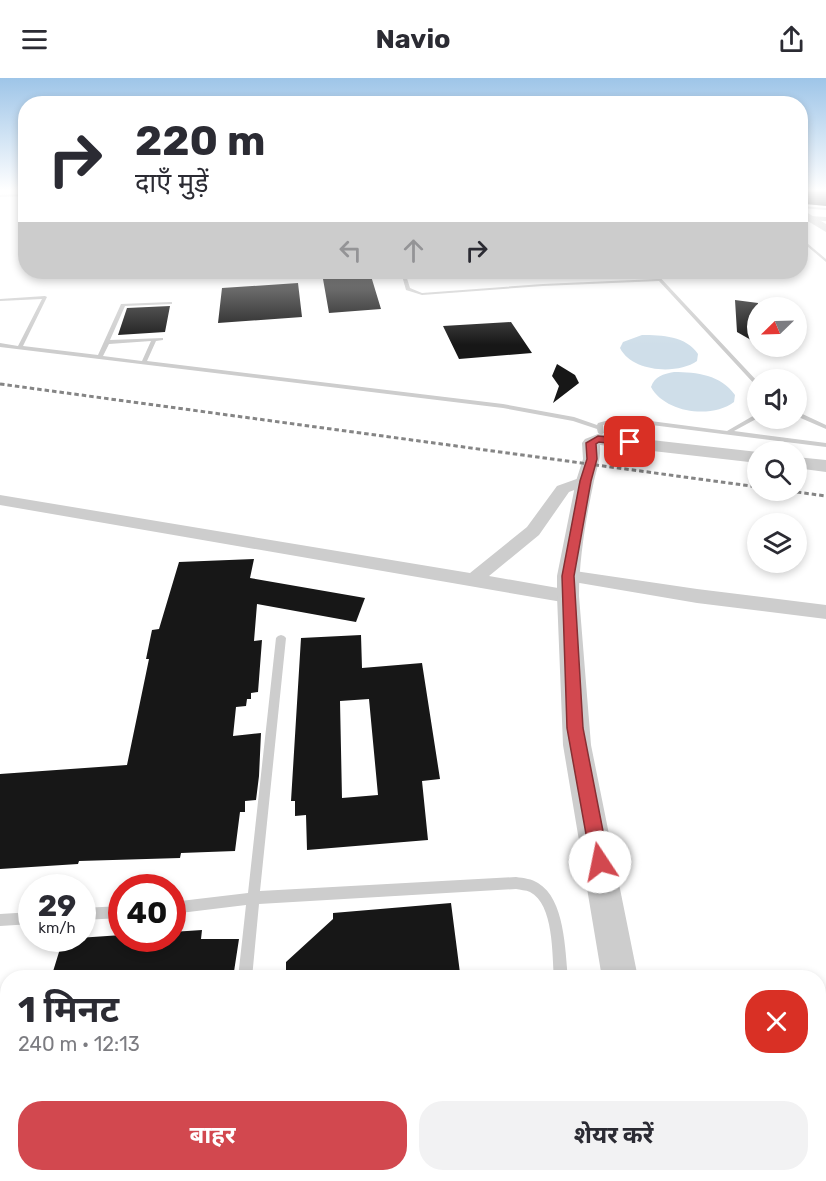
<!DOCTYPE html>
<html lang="hi">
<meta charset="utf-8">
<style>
body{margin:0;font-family:Rubik,"Noto Sans Devanagari",sans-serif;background:#f2f2f3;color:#2b2b33;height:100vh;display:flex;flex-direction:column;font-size:22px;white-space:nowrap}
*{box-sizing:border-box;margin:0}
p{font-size:20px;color:#7c7c81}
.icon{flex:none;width:33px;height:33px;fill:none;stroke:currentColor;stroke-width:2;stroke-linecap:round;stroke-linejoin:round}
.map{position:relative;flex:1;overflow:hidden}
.side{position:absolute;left:0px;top:892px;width:826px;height:212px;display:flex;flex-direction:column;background:#fff;border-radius:24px 24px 0 0;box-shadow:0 3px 9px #0003}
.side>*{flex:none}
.hud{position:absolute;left:18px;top:18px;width:790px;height:183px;border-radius:24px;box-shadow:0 3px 9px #0003;background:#fff;color:#2b2b33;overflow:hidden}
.needle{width:39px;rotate:247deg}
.buttons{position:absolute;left:747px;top:219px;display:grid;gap:12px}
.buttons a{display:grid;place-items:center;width:60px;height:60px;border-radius:50%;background:#fff;box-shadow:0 3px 9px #0003;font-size:30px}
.speed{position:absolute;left:18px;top:796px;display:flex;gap:12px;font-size:30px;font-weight:700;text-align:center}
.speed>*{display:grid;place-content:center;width:78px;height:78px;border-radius:50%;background:#fff;box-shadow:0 3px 9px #0003;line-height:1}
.speed small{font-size:15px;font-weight:400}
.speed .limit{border:9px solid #d22;background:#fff;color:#111}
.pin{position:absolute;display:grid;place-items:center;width:51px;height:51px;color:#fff;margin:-26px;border-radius:12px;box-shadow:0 3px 9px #0006}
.me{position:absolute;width:66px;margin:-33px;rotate:349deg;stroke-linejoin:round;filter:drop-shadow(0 0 4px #0008)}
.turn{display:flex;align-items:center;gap:21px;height:126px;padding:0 18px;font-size:27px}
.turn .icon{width:78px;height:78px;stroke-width:2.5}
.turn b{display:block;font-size:42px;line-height:51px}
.lanes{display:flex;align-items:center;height:57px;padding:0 18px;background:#0003;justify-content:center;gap:30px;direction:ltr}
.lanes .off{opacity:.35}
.round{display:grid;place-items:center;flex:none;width:63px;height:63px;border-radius:24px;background:#f2f2f3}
.overview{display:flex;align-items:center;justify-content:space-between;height:102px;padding:0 18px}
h1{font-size:36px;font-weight:700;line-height:45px}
.action{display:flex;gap:12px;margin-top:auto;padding:12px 18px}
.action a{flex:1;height:69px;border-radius:24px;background:#d2484f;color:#fff;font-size:24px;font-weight:700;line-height:69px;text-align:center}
.action a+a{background:#f2f2f3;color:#2b2b33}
header{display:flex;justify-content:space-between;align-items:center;height:78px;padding:0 18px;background:#fff;font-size:27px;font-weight:700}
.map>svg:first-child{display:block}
</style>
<header><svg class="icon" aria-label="menu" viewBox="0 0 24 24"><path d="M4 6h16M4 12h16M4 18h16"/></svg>Navio<svg class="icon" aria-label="share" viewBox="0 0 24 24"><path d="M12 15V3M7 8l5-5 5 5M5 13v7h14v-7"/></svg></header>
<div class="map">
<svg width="826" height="1103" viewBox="0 0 826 1103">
<rect width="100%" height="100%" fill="#fff"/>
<path fill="#cfdee9" d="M642 257C662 257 686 258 698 276L697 283C677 297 632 294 620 270L623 264Z
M674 294C697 294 721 297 735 317L734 324C712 341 665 335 651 309 655 298 663 296 674 294Z"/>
<path fill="#171717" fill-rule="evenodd" d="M805 112H826V128L805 126 801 120Z
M371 198 381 231 329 235 323 201Z
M298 205 302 239 218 245 222 210Z
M735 222 758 225V266L737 254Z
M170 228 165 254 118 257 127 230Z
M511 244 532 275 459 281 443 248Z
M557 286 575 297 579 305 553 325 559 308 552 298Z
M254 481 250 500 365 520 356 544 257 526 254 563 262 562 258 614 251 615V621H247L246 628 236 629 233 658 261 655 259 698 256 722 245 723V734H240L235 773 181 775 180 780 79 783 78 786 0 791V696L127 687 149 581H146L152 552 159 551 179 484Z
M361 557 362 590 422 585 440 701 422 703 428 762 307 772 306 737 295 738V723H291L301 560ZM369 621 378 717 342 720 340 623Z
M451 825 460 895 403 900H286V884L333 841V835Z
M202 852 201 861H239L233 900H51L63 861 122 857V861H172V854Z"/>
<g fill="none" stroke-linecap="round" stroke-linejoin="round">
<path fill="#cdcdcd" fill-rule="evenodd" d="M26 116V118L0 119V117Z
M801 128 826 130V132L801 130Z
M801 160 826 181V184L801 163Z
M401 194H405L410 210 422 215 543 206 657 201 651 194H655L758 304V310L659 203 543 208 422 217 406 212Z
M45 218 47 219 23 268 98 277 121 226 170 224H172V226L125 228 110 262 163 260V262L156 263 147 283 503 326 574 339 597 347 598 345 620 339 727 353 758 335V340L734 353 826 365V369L620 343 603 347 604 355 601 357 598 355 597 351 573 343 503 330 0 269V265L18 268 42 221 0 223V221ZM151 263 142 283 103 278 109 266Z
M796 333 826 347V351L796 338Z
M281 557 284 558 286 560 260 813 516 799C524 800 532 801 538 805 565 821 565 872 568 900H554C552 877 554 826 530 814 526 812 520 812 516 811L259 826 252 900H238L246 827 172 836V824L248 815 276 560 278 558Z
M122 828V840L82 842V830Z
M32 834V846L0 848V836Z
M574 1096H590L591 1103H575Z"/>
<path fill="#cdcdcd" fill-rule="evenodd" d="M810 138 826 139V143L807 142 806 140Z
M585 398 590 400 593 403 590 406 569 414 539 457 489 498 575 513 577 518 575 523 568 525 0 427V417L470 495 527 449 557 408Z
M568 492 697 511 826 527V541L697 525 562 502 559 498 562 494Z"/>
<path fill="#cdcdcd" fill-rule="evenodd" d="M801 131 826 146V154L801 139Z
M598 356 758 374V385L600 367C601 381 597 390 594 403 586 440 579 481 579 518L591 667 638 900H602L563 667 557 518V498L576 403 583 381 582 365 585 361Z
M796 379 826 382V394L796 390Z
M632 1096H674L675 1103H633Z"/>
<path stroke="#858585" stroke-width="3" stroke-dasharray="4.5 3" stroke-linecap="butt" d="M0 306 758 409
M782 412 826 418"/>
</g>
<linearGradient id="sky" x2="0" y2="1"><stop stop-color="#9ec5e8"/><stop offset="0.42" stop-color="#fff"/><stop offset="1" stop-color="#fff" stop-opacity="0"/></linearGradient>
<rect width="826" height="267" fill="url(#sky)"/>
<path fill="#d2484f" stroke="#882f33" stroke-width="1.5" d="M598 358 630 361 635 364 630 368 599 364 596 366 597 381 591 403 574 498 583 650 609 784 606 790 600 793 594 790 591 784 567 650 562 498 580 403 587 381 586 365Z"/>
</svg>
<div class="buttons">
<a><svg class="needle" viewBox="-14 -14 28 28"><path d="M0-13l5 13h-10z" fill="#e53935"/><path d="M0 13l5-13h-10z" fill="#7c7c81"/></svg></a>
<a><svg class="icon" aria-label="sound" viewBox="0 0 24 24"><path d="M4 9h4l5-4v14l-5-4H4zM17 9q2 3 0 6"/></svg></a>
<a><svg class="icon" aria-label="search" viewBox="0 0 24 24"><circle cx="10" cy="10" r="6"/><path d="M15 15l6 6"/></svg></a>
<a><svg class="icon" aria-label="layers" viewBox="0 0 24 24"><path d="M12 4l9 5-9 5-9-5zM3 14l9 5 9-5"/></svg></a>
</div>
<div class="speed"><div>29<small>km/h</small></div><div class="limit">40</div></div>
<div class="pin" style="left:630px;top:364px;background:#d93025"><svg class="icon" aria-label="arrive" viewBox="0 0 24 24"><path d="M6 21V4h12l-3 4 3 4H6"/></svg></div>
<svg class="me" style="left:600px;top:784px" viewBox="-20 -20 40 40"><circle r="19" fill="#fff"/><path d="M0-13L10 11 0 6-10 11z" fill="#d2484f"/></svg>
<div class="hud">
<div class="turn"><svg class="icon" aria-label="right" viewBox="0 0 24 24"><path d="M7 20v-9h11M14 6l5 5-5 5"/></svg><div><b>220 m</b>दाएँ मुड़ें</div></div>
<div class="lanes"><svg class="icon off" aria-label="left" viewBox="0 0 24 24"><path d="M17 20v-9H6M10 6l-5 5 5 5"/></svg><svg class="icon off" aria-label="ahead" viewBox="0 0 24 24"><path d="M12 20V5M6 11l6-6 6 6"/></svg><svg class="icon" aria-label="right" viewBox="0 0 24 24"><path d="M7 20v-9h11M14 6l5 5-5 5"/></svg></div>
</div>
<section class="side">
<div class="overview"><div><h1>1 मिनट</h1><p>240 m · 12:13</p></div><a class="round" style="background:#d93025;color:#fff"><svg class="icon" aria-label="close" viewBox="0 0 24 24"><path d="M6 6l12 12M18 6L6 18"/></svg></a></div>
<div class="action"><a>बाहर</a><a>शेयर करें</a></div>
</section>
</div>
